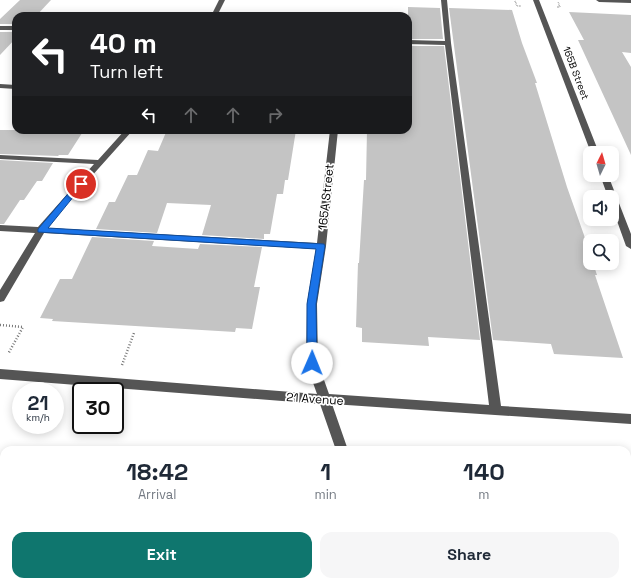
<!DOCTYPE html>
<style>
body{margin:0;font-family:"Space Grotesk",sans-serif;background:#f6f6f7;color:#1f2937;height:100vh;display:flex;flex-direction:column;font-size:15px;white-space:nowrap}
*{box-sizing:border-box;margin:0}
p{font-size:13px;color:#747a83}
.icon{flex:none;width:22px;height:22px;fill:none;stroke:currentColor;stroke-width:2;stroke-linecap:round;stroke-linejoin:round}
.map{position:relative;flex:1;overflow:hidden}
.details{position:absolute;left:0px;top:446px;width:631px;height:140px;display:flex;flex-direction:column;background:#fff;border-radius:12px 12px 0 0;box-shadow:0 2px 10px #0003}
.details>*{flex:none}
.guide{position:absolute;left:12px;top:12px;width:400px;height:122px;border-radius:12px;box-shadow:0 2px 10px #0003;background:#202124;color:#fff;overflow:hidden}
.needle{width:26px;rotate:5deg}
.tools{position:absolute;left:583px;top:146px;display:grid;gap:8px}
.tools a{display:grid;place-items:center;width:36px;height:36px;border-radius:8px;background:#fff;box-shadow:0 2px 10px #0003;font-size:20px}
.speed{position:absolute;left:12px;top:382px;display:flex;gap:8px;font-size:20px;font-weight:700;text-align:center}
.speed>*{display:grid;place-content:center;width:52px;height:52px;border-radius:50%;background:#fff;box-shadow:0 2px 10px #0003;line-height:1}
.speed small{font-size:10px;font-weight:400}
.speed .limit{border:2px solid #111;border-radius:6px;background:#fff;color:#111}
.pin{position:absolute;display:grid;place-items:center;width:34px;height:34px;color:#fff;margin:-17px;border:2px solid #fff;border-radius:50%;box-shadow:0 1px 4px #0007}
.me{position:absolute;width:44px;margin:-22px;rotate:1deg;stroke-linejoin:round;filter:drop-shadow(0 0 3px #0008)}
.turn{display:flex;align-items:center;gap:14px;height:84px;padding:0 12px;font-size:18px}
.turn .icon{width:52px;height:52px;stroke-width:2.5}
.turn b{display:block;font-size:28px;line-height:34px}
.lanes{display:flex;align-items:center;height:38px;padding:0 12px;background:#0003;justify-content:center;gap:20px;direction:ltr}
.lanes .off{opacity:.35}
.eta{display:flex;justify-content:space-evenly;align-items:center;height:68px;text-align:center}
.eta b{font-size:24px;font-weight:700;line-height:28px}
.button{display:flex;gap:8px;margin-top:auto;padding:8px 12px}
.button a{flex:1;height:46px;border-radius:12px;background:#0f766e;color:#fff;font-size:16px;font-weight:700;line-height:46px;text-align:center}
.button a+a{background:#f6f6f7;color:#1f2937}
.map>svg:first-child{display:block}
</style>
<div class="map">
<svg width="631" height="586" viewBox="0 0 631 586">
<rect width="100%" height="100%" fill="#fff"/>
<path fill="#c4c4c4" d="M20 0H51L36 16H16V24H0V19Z
M408 7 440 8 443 39H408Z
M449 8 512 10 522 43 537 83H535L567 187 590 252V263H593L597 275H595L623 358 554 354 551 344 493 340Z
M569 12 631 15V53L622 52 631 67V155L578 40H584Z
M0 32H16V38L0 55Z
M408 46H444L480 340 428 337 429 346 362 342V328L356 327 358 263H359L364 180H366L367 130H408Z
M0 130H84L68 155H59L58 156 0 154Z
M167 130H296L288 180H285L283 194H277L270 234H264V239L202 235 211 205 167 203 157 233 96 229 109 202H115L128 175H137L148 150 158 151Z
M0 160 53 163 42 181H37L24 200H20L4 224H0Z
M92 237 154 241 152 246 198 249 200 244 262 247 254 287H260L252 329 236 328 235 332 52 321 53 319 40 318 60 279H72Z"/>
<g fill="none" stroke-linecap="round" stroke-linejoin="round">
<path stroke="#777" stroke-width="1.5" stroke-dasharray="0.5 1" stroke-linecap="butt" d="M515 1 517 6H521
M557 7H560L558 2"/>
<path stroke="#777" stroke-width="2.5" stroke-dasharray="1 2" stroke-linecap="butt" d="M0 325 23 327 8 354
M122 365 134 333"/>
<path fill="#555" fill-rule="evenodd" d="M219 0H225L217 16H211Z
M441 0H447L451 43 501 406 631 414V424L332 404 348 450H336L320 404 0 379V369L317 394 306 363 307 304 316 249 44 233 4 301 0 302V290L35 233 0 231V225L38 227 94 164 0 159V155L98 160 125 130H133L64 207 48 228 317 243 330 130H338L326 246 317 304 318 363 329 394 489 405 445 45 408 44V40L445 41Z
M533 0H539L599 153H591Z
M596 0H631V3L599 2Z
M0 26H16V30H0Z
M0 84 16 85V89L0 88Z
M600 175H608L631 234V249L626 246 612 207V197H608Z
M333 582H347V586H333Z"/>
</g>
<path fill="#1a73e8" stroke="#114b97" d="M81 181 83 182V185L48 228 324 244 325 246 316 304 317 363 315 366H308L307 363V304L316 249 38 232V229L78 182Z"/>
<g text-anchor="middle" dominant-baseline="central" stroke-width="3.5" stroke-linejoin="round" paint-order="stroke">
<g font-size="10" fill="#000" stroke="#fff">
<text transform="translate(576 73) rotate(69)">165B Street</text>
</g>
<g font-size="12" fill="#000" stroke="#fff">
<text transform="translate(326 197) rotate(-84)">165A Street</text>
<text transform="translate(315 399) rotate(4)">21 Avenue</text>
</g>
</g>
</svg>
<div class="tools">
<a><svg class="needle" viewBox="-14 -14 28 28"><path d="M0-13l5 13h-10z" fill="#e53935"/><path d="M0 13l5-13h-10z" fill="#747a83"/></svg></a>
<a><svg class="icon" aria-label="sound" viewBox="0 0 24 24"><path d="M4 9h4l5-4v14l-5-4H4zM17 9q2 3 0 6"/></svg></a>
<a><svg class="icon" aria-label="search" viewBox="0 0 24 24"><circle cx="10" cy="10" r="6"/><path d="M15 15l6 6"/></svg></a>
</div>
<div class="speed"><div>21<small>km/h</small></div><div class="limit">30</div></div>
<div class="pin" style="left:81px;top:184px;background:#d93025"><svg class="icon" aria-label="arrive" viewBox="0 0 24 24"><path d="M6 21V4h12l-3 4 3 4H6"/></svg></div>
<svg class="me" style="left:312px;top:363px" viewBox="-20 -20 40 40"><circle r="19" fill="#fff"/><path d="M0-13L10 11 0 6-10 11z" fill="#1a73e8"/></svg>
<div class="guide">
<div class="turn"><svg class="icon" aria-label="left" viewBox="0 0 24 24"><path d="M17 20v-9H6M10 6l-5 5 5 5"/></svg><div><b>40 m</b>Turn left</div></div>
<div class="lanes"><svg class="icon" aria-label="left" viewBox="0 0 24 24"><path d="M17 20v-9H6M10 6l-5 5 5 5"/></svg><svg class="icon off" aria-label="ahead" viewBox="0 0 24 24"><path d="M12 20V5M6 11l6-6 6 6"/></svg><svg class="icon off" aria-label="ahead" viewBox="0 0 24 24"><path d="M12 20V5M6 11l6-6 6 6"/></svg><svg class="icon off" aria-label="right" viewBox="0 0 24 24"><path d="M7 20v-9h11M14 6l5 5-5 5"/></svg></div>
</div>
<section class="details">
<div class="eta">
<div><b>18:42</b><p>Arrival</p></div>
<div><b>1</b><p>min</p></div>
<div><b>140</b><p>m</p></div>
</div>
<div class="button"><a>Exit</a><a>Share</a></div>
</section>
</div>
